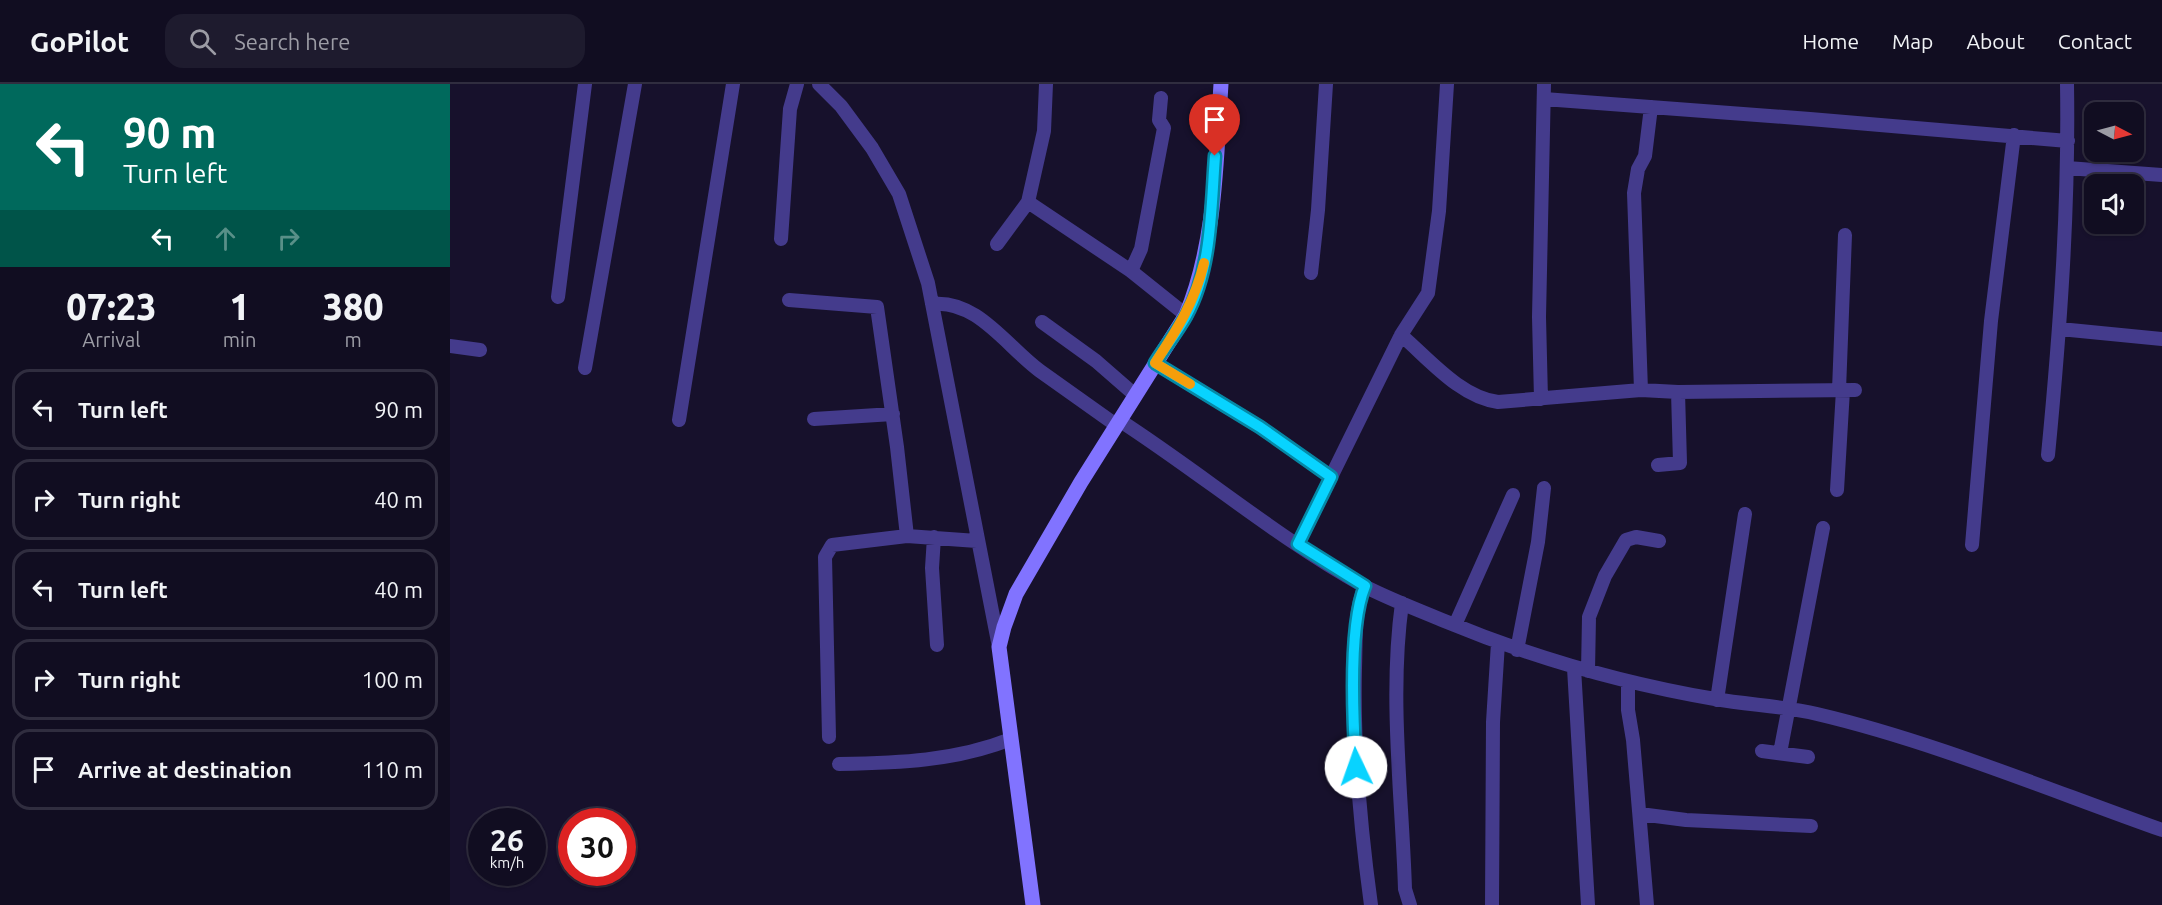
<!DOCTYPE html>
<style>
body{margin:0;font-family:Ubuntu,sans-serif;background:#1e1b2e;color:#f1f3f6;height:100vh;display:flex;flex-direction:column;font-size:22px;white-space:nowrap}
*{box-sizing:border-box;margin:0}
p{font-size:20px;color:#9c9ca5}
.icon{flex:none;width:33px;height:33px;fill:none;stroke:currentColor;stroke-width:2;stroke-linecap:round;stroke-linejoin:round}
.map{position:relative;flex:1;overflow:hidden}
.drawer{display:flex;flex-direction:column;background:#110d21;width:450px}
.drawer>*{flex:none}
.top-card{background:#00695c;color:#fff;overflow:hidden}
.needle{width:39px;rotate:96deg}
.fabs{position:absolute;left:1634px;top:18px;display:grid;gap:12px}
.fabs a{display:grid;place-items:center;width:60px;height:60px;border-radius:12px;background:#110d21;box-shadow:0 2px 4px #0004,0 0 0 2px #302d3f;font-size:30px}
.speed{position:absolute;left:18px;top:724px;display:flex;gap:12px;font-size:30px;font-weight:700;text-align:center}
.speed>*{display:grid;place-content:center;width:78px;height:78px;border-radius:50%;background:#110d21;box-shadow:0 2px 4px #0004,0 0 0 2px #302d3f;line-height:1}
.speed small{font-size:15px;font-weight:400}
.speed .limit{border:9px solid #d22;background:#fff;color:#111}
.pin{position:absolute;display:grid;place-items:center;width:51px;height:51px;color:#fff;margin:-62px -26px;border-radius:50% 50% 50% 0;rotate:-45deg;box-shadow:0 0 6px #0007}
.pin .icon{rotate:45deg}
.me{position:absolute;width:66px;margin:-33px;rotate:357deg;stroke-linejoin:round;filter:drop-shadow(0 0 4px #0008)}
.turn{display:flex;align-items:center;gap:21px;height:126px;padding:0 24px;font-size:27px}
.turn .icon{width:78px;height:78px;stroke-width:2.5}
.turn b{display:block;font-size:42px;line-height:51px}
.lanes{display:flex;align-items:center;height:57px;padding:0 24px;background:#0003;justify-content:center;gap:30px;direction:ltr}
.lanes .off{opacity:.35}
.eta{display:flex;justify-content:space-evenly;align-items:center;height:102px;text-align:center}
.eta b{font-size:36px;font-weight:800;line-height:42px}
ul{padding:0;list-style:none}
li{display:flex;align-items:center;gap:18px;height:81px;margin:0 12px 9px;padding:0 12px;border:3px solid #302d3f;border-radius:18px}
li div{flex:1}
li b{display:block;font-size:22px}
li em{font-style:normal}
header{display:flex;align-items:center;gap:36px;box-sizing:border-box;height:84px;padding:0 30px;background:#110d21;border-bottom:2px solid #302d3f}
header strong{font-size:28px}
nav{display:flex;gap:33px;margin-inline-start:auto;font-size:21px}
.search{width:420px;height:54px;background:#1e1b2e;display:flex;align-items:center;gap:15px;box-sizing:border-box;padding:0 21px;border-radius:18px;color:#9c9ca5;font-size:22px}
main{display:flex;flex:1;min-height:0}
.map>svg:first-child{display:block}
</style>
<header>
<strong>GoPilot</strong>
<div class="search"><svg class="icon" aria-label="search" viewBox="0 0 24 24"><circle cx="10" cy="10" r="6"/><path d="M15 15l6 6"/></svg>Search here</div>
<nav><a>Home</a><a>Map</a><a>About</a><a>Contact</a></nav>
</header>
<main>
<section class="drawer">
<div class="top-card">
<div class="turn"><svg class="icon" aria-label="left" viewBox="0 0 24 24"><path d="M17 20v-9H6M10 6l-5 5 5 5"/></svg><div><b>90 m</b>Turn left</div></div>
<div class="lanes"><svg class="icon" aria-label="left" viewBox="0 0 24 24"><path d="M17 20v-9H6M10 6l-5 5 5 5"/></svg><svg class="icon off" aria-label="ahead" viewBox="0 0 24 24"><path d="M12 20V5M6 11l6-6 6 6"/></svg><svg class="icon off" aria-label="right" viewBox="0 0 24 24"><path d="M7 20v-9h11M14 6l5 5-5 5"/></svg></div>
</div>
<div class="eta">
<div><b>07:23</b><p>Arrival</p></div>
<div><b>1</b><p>min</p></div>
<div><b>380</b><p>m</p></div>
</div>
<ul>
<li><svg class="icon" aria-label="left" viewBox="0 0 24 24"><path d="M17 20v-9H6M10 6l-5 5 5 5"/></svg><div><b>Turn left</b></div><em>90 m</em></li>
<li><svg class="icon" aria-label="right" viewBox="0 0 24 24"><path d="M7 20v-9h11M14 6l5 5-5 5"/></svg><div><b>Turn right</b></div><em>40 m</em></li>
<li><svg class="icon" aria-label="left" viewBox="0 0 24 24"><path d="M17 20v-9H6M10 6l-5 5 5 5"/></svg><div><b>Turn left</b></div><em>40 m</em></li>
<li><svg class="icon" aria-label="right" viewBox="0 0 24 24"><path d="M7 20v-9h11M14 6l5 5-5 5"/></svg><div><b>Turn right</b></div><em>100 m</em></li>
<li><svg class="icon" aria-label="arrive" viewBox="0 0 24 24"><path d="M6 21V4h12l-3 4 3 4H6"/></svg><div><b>Arrive at destination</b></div><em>110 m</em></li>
</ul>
</section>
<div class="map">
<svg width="1712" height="821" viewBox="0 0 1712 821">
<rect width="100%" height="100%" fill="#17112c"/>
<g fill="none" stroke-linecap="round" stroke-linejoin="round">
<path stroke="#443b8c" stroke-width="14" d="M369 0 391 22 422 64 449 110 478 199 549 563
M1094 15 1360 35 1618 57
M1617 84 1712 91
M578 118 681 187 736 231
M331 155 340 25 347 0
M547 160 578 118 594 47 596 0
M681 187 691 165 714 44 709 36 711 14
M861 189 868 126 876 0
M108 213 135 0
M339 216 427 223 447 363 457 452
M482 220C527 215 557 263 590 287 615 305 641 323 666 341
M592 238 646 277 685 311
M1610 245 1712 255
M951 251C979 275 1010 313 1048 318L1191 306 1228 308 1405 306
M0 262 30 266
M705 279 810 343 881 393
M135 284 185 0
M1191 306 1184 109 1188 85 1195 72 1201 23
M1389 306 1395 151
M1091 315 1089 233 1094 0
M364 335 443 330
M229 336 283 0
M669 336C751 389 829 455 914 502 939 515 966 525 992 536 1081 573 1171 599 1265 615 1299 621 1334 622 1367 630 1482 657 1599 706 1712 746
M1598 371C1610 247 1619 124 1617 0
M1208 381 1230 379 1228 308
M1387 406 1393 306
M484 453 482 484 487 561
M848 460 951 251 978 209 989 127 997 0
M1522 461 1541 237 1564 51
M915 502C904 527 906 557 905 584 903 664 910 741 921 821
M952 519C939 613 952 710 955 805L960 821
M1005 541 1063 411
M1067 566 1088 458 1094 404
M1124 584 1138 821
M1138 587 1139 533 1155 492 1176 456 1186 453 1209 457
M1178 598V626L1183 656 1197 821
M1267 616 1295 430
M379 653 375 473 382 461 457 452 527 457
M1312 667 1358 673
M1330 669 1373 444
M389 680C448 679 506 677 561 655
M1190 730 1236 736 1361 742
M1042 821 1043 638 1048 559"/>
<path stroke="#8173ff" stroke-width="15" d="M583 821 549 563 554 543 566 510 631 398 736 231C766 159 766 77 771 0"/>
</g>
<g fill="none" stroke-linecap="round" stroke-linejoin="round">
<defs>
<path id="route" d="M765 72C761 124 762 185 736 232 727 248 715 263 705 279L810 343 881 393 848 460 915 502C898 543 903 637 906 683"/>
</defs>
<use href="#route" stroke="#0589a6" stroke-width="15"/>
<use href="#route" stroke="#08d3ff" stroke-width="10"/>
<path stroke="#f59e0b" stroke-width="10" d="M740 300 705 279C727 246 745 217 754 179"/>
</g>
</svg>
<div class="fabs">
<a><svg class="needle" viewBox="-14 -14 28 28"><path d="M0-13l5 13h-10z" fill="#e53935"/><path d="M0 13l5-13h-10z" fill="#9c9ca5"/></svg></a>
<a><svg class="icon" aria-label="sound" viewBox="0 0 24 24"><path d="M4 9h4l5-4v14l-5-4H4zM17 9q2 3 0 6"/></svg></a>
</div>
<div class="speed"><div>26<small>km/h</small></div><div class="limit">30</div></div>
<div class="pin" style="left:765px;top:72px;background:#d93025"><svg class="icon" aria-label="arrive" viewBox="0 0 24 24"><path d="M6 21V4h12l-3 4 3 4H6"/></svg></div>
<svg class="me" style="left:906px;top:683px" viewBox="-20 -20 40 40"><circle r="19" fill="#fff"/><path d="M0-13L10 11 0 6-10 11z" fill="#08d3ff"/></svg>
</div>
</main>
